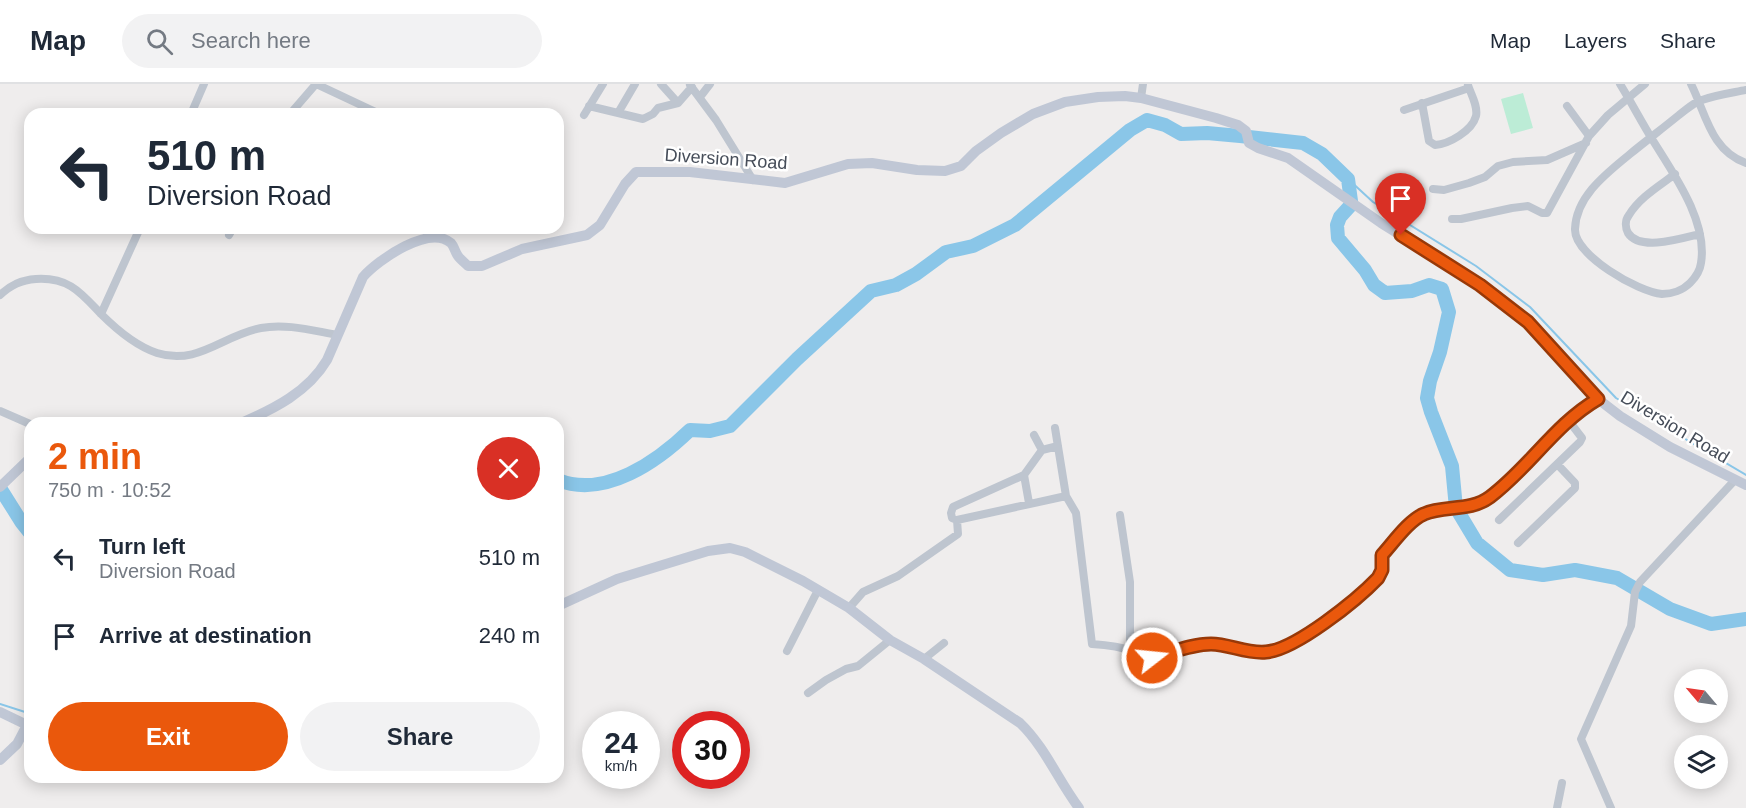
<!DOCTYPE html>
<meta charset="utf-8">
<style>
body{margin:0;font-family:Arial,sans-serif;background:#f2f2f3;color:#1f2937;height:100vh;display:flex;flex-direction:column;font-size:22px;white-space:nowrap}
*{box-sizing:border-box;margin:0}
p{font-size:20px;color:#747a83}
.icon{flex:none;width:33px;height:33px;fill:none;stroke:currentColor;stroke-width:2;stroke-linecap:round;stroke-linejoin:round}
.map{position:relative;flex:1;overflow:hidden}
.drawer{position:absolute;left:24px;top:333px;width:540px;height:366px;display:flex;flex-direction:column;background:#fff;border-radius:18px;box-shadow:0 3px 15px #0003}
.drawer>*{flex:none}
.top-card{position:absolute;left:24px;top:24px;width:540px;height:126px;border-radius:18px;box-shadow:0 3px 15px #0003;background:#fff;color:#1f2937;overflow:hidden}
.needle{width:39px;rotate:299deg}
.fabs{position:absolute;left:1674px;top:585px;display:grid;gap:12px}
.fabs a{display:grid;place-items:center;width:54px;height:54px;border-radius:50%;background:#fff;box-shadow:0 3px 15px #0003;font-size:30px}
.speed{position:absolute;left:582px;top:627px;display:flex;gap:12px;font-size:30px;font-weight:700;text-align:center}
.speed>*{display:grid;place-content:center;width:78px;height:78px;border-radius:50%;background:#fff;box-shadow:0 3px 15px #0003;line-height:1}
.speed small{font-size:15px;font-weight:400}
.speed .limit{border:9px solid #d22;background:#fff;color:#111}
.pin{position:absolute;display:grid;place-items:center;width:51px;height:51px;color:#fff;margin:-62px -26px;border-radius:50% 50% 50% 0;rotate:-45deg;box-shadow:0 0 6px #0007}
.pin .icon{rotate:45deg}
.me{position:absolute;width:66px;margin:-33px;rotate:74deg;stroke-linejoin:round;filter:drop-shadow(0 0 4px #0008)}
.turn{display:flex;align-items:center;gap:21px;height:126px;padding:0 24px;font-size:27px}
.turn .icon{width:78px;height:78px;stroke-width:2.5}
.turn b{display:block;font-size:42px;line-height:51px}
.round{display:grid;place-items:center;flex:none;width:63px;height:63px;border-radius:32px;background:#f2f2f3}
.summary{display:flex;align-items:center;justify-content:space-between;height:102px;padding:0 24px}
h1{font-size:36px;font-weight:700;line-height:45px;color:#ea580c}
.primary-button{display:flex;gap:12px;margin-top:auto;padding:12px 24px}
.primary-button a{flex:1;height:69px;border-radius:36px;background:#ea580c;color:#fff;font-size:24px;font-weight:700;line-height:69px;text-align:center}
.primary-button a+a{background:#f2f2f3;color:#1f2937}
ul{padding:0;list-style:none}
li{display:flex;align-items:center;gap:18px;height:78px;padding:0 24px}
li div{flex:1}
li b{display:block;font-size:22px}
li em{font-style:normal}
header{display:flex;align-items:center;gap:36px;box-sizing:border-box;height:84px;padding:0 30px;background:#fff;border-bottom:2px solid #e0e1e3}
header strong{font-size:28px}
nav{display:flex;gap:33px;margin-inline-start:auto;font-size:21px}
.search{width:420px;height:54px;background:#f2f2f3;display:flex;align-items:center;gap:15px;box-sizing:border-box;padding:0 21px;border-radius:33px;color:#747a83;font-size:22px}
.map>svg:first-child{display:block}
</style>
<header>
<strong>Map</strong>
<div class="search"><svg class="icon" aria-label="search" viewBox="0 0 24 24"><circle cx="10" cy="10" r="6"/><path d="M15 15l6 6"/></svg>Search here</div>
<nav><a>Map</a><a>Layers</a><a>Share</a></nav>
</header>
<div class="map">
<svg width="1746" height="724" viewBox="0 0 1746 724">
<rect width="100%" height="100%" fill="#efeded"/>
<path fill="#bcecd6" d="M1523 9 1533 44 1511 50 1501 15Z"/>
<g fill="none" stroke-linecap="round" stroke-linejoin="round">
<path stroke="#8ac6e8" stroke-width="2" d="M1348 95 1373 118 1476 182 1530 223 1616 314 1746 391
M0 620 25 628 30 627"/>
<path stroke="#8ac6e8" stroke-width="14" d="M1350 122 1340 133 1337 141 1338 154 1365 186 1374 201 1385 209 1412 207 1429 201 1442 205 1449 228 1440 268 1430 297 1427 314 1431 328 1452 382 1456 424 1477 459 1510 486 1543 491 1575 486 1617 494 1670 525 1711 540 1746 535
M558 396C605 415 658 377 690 346L710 347 730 342 797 275 871 207 896 201 916 190 946 168 973 162 1015 141 1130 46 1147 36 1165 41 1181 50 1207 49 1240 52 1303 59 1322 70 1348 95 1351 117
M0 404 22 439 30 449"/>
<path stroke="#bec5cf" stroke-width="8" d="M316 0 380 30
M661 0 678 19
M1620 0C1631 18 1641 37 1652 55 1673 89 1708 137 1701 179 1700 187 1696 193 1690 199 1683 206 1672 210 1662 210 1638 208 1574 171 1575 145 1576 112 1607 89 1630 70 1646 57 1663 44 1679 31 1686 26 1694 18 1702 16 1716 11 1731 9 1746 6
M1691 0C1706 30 1711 67 1746 79
M690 1 716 36 753 96
M700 13 710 0
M1141 14 1143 0
M1422 19 1429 57 1435 61C1449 60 1472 47 1476 32 1478 23 1472 12 1469 4
M589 22 643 35 653 30 658 24 678 19 692 3
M1567 22 1589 52
M1404 26 1469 4 1468 1
M618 29 635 0
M191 30 204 0
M290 30 316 0
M584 31 603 0
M1675 90C1659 102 1639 114 1629 131 1625 136 1625 143 1628 149 1640 168 1683 154 1700 150
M1433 105 1444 106 1469 99 1485 93 1498 82 1513 78 1547 76 1586 59
M1452 135H1461L1512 124 1528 122 1542 129H1547L1589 52 1608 31 1645 0
M427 144V153
M229 151 233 144
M0 211C11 201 21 196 36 195 69 193 81 209 101 230 117 246 136 262 157 269 198 282 223 251 261 244 286 239 314 247 338 251
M101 230 140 144
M0 327 30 340
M1034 351 1042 366
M1024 391 1029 419
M1066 412 1076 429 1092 560C1106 561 1119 562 1132 567 1138 569 1143 574 1149 574 1169 575 1190 560 1211 560 1229 560 1247 570 1265 568 1288 567 1366 512 1378 493 1383 485 1380 479 1382 471 1394 458 1408 437 1424 430 1444 421 1470 428 1490 413 1529 384 1555 340 1598 315
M1120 431 1130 498V566
M957 436 1066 412 1055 344
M1499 436 1580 358 1582 354 1569 337
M1518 459 1575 404V399L1558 381
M849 524 863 508 898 492 958 450 957 436 952 434 951 429 953 423 1024 391 1042 366 1058 362
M787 567 818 506
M924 575 944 559
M808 609 826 596 846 585 858 582 890 556
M1557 724 1562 699
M1611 724 1581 655 1631 542 1635 508 1640 498 1734 397"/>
<path stroke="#c0c7d5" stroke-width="10" d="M241 339C274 325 308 308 327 276L363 193C378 176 429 140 451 159 454 162 455 168 458 172 460 175 465 179 468 182H482L522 165 587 151 600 141 625 100 636 88H690L785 99 848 80 872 79 917 86 945 87 961 82 976 67 1001 49 1033 30 1065 18 1098 13 1125 12 1141 14 1216 34 1238 41 1246 47 1249 59 1258 64 1288 74 1381 139 1480 201 1528 238 1598 315 1620 332 1670 363 1746 401
M0 403 30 374
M558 522 617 495 708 467 730 464 745 468 803 497 849 524 890 556 924 575 1020 639C1045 663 1058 696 1079 724
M0 628 27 641
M0 676 17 660 27 641H30"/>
</g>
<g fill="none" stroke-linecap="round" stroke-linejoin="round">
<defs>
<path id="route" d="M1152 574C1171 569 1191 560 1211 560 1229 560 1247 570 1266 568 1295 566 1357 516 1378 494L1382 486V471C1393 459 1409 436 1424 430 1444 421 1470 428 1490 413 1529 384 1555 340 1598 315L1528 238 1480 201 1401 151"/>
</defs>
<use href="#route" stroke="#983908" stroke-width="15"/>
<use href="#route" stroke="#ea580c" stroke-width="10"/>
</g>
<g text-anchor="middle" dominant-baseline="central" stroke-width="5" stroke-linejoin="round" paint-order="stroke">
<g font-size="18" fill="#464d59" stroke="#fff">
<text transform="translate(726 75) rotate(4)">Diversion Road</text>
<text transform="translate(1675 343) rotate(31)">Diversion Road</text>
</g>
</g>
</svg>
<div class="fabs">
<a><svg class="needle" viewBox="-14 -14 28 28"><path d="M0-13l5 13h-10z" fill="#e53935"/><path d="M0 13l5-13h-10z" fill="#747a83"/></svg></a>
<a><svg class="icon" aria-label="layers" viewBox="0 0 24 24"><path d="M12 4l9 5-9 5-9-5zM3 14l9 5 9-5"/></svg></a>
</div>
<div class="speed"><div>24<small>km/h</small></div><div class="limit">30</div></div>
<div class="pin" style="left:1401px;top:151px;background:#d93025"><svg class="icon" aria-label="arrive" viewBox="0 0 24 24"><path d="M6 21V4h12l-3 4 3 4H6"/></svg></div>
<svg class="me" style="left:1152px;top:574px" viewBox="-20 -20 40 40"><circle r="17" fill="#ea580c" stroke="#fff" stroke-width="3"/><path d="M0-11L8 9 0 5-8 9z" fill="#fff"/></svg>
<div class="top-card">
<div class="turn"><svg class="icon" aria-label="left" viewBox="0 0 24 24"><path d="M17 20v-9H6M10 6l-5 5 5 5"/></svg><div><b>510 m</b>Diversion Road</div></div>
</div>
<section class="drawer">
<div class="summary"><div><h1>2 min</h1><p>750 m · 10:52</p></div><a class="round" style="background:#d93025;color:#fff"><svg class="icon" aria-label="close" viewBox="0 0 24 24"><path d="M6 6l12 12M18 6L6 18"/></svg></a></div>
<ul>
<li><svg class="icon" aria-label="left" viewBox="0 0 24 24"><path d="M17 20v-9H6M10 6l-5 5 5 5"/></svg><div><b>Turn left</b><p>Diversion Road</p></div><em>510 m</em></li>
<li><svg class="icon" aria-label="arrive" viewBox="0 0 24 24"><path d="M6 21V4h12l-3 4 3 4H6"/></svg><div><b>Arrive at destination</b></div><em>240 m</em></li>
</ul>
<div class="primary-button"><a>Exit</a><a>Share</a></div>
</section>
</div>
